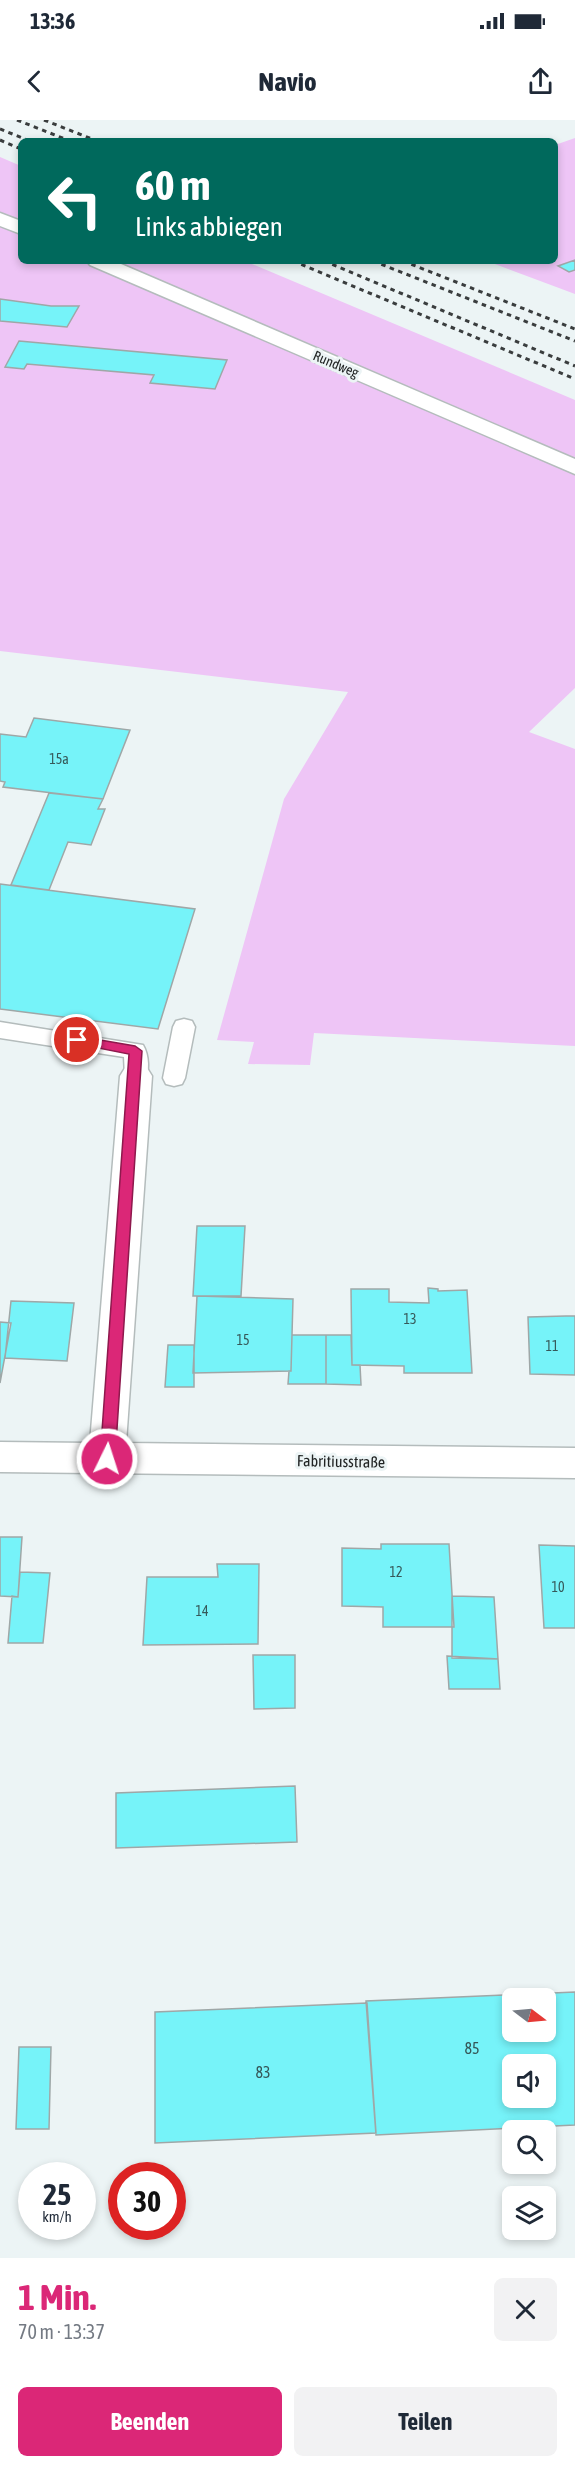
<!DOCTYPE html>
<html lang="de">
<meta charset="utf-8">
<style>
body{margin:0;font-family:"Asap Condensed",sans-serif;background:#f2f2f3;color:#1f2937;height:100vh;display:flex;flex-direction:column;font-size:22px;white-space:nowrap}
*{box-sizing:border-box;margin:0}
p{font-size:20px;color:#747a83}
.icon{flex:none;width:33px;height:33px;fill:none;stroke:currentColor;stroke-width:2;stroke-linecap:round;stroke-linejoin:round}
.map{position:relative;height:2138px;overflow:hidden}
.details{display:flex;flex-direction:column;background:#fff;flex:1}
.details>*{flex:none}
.top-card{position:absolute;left:18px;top:18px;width:540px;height:126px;border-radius:9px;box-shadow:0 3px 9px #0003;background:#00695c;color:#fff;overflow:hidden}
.needle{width:39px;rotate:106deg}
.buttons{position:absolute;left:502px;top:1868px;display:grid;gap:12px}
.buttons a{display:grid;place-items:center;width:54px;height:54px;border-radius:9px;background:#fff;box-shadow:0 3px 9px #0003;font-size:30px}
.speed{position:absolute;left:18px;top:2042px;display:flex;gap:12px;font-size:30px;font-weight:700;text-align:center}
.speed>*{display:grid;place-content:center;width:78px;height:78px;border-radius:50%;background:#fff;box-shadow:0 3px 9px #0003;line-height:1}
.speed small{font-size:15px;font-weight:400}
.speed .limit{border:9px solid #d22;background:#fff;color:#111}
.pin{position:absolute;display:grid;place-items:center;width:51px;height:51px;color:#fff;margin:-26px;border:3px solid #fff;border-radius:50%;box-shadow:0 2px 6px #0007}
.me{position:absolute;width:66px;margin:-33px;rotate:4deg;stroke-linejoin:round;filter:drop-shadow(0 0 4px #0008)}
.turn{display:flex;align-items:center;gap:21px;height:126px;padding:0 18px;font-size:27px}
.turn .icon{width:78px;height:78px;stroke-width:2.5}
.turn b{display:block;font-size:42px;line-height:51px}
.round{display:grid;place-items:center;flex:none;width:63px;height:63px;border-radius:9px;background:#f2f2f3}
.summary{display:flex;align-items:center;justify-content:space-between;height:102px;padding:0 18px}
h1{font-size:36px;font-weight:700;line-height:45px;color:#db2777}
.primary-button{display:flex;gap:12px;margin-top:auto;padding:12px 18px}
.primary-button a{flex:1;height:69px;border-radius:9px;background:#db2777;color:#fff;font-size:24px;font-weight:700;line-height:69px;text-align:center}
.primary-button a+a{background:#f2f2f3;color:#1f2937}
.status{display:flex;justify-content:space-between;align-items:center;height:42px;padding:0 30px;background:#fff;direction:ltr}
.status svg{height:16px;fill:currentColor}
header{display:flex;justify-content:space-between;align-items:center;height:78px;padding:0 18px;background:#fff;font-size:27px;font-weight:700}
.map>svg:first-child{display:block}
</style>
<div class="status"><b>13:36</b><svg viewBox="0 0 49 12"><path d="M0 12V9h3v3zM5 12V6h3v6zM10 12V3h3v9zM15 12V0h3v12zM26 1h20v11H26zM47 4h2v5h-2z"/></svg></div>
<header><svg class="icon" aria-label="back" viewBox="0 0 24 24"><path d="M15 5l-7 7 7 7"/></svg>Navio<svg class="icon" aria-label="share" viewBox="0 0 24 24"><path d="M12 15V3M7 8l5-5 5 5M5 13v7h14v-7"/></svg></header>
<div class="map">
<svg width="575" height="2138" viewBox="0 0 575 2138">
<rect width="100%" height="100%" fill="#ecf4f5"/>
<path fill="#eec5f6" d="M575 18V174L487 141H555V25Z
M0 37 21 46V141H245L575 280V568L529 612 575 629V926L314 913 310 945 248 944 254 922 217 920 284 679 348 572 0 531Z"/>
<path fill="#76f3f9" stroke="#9fa7a7" stroke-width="1.5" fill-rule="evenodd" d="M575 140V150L569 152 558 146Z
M0 179 51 186H79L67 207 0 201Z
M19 221 227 240 215 269 150 263 154 255 27 244 24 249 5 247Z
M34 598 130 610 103 679 3 667 5 662 0 661V614L26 617Z
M49 673 103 679 98 689H105L91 725 68 722 49 770 11 765Z
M0 764 195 789 158 909 0 889Z
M197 1106H245L241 1176H193Z
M428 1168 438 1169V1171L467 1170 472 1253H404V1246L352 1245 351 1169H389V1182L429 1183Z
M197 1176 293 1179 291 1251 193 1253Z
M11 1181 74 1183 67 1241 5 1238Z
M566 1196H575V1255L530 1254 528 1197Z
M0 1202 11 1203 0 1263Z
M292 1215H326V1264H288L289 1251H291Z
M326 1215H351L352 1245H360L361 1265 326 1264Z
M168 1225H194V1267H165Z
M0 1417H22L18 1477 0 1476Z
M381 1424H449L454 1507H383V1487L342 1486V1428L381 1429Z
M539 1425 575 1426V1508H544Z
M217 1444H259L258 1524 143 1525 147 1457H218Z
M20 1452 50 1453 43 1523H8L12 1476 18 1477Z
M452 1476 494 1477 498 1539 452 1538Z
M253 1535H295V1588L254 1589Z
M447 1536 498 1539 500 1569H449Z
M295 1666 297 1722 116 1728V1673Z
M575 1872V2005L376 2015 366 1881ZM513 1878H546V1911H513ZM513 1944H546V1977H513Z
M367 1883 376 2013 155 2023V1892Z
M19 1927H51L49 2009H16Z"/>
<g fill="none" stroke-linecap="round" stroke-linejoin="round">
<defs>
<path id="lane" d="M184 899 192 901 195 907 185 958 182 964 174 966 166 964 163 958 173 907 176 901Z
M0 902 143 925C149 935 150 952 144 962L136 964 128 962 125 956 124 937 0 918Z"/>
<path id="street" d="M0 93 21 101V114L0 106Z
M87 141H114L575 339V354L90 145Z
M136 945 147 948 152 956 126 1323 575 1328V1358L0 1352V1322L90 1323 120 956 125 948Z"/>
</defs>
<use href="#lane" stroke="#b4bcbc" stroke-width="3"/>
<use href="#street" stroke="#b4bcbc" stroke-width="3"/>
<use href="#lane" fill="#fff" fill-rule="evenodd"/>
<use href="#street" fill="#fff" fill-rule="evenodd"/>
<path stroke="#3a3d3e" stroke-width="3" stroke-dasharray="4.5 4.5" stroke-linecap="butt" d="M17 0 70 21
M44 0 97 21
M0 9 30 21
M0 20 21 29
M293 141 575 259
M324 141 575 246
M373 141 575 221
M403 141 575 209"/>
</g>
<path fill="#db2777" stroke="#8e194d" stroke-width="1.5" d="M77 916 135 926 142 931 115 1339 107 1345 100 1339 129 934 73 923V917Z"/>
<g text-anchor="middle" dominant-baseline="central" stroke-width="6" stroke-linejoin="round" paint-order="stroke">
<g font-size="14" fill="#212424" stroke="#ecf4f5">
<text transform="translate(336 244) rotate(23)">Rundweg</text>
</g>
<g font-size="14" fill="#365859">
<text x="59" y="639">15a</text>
<text x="410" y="1199">13</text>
<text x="243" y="1220">15</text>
<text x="552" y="1226">11</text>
<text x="396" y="1452">12</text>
<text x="558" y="1467">10</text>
<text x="202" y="1491">14</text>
</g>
<g font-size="16" fill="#212424" stroke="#ecf4f5">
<text transform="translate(341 1341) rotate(1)">Fabritiusstraße</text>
</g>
<g font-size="16" fill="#365859">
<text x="472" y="1928">85</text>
<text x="263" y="1952">83</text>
</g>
</g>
</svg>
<div class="buttons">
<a><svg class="needle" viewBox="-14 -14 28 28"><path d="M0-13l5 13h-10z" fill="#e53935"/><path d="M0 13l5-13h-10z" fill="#747a83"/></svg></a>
<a><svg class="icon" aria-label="sound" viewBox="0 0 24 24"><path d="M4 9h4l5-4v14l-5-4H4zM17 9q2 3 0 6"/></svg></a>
<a><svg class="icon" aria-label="search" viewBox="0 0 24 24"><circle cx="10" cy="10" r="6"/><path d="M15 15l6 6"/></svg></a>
<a><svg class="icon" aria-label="layers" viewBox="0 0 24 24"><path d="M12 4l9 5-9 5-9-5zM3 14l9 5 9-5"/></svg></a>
</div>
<div class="speed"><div>25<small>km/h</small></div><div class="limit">30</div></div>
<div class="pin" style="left:77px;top:920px;background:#d93025"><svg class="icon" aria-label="arrive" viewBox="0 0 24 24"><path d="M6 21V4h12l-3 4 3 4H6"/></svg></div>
<svg class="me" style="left:107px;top:1339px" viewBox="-20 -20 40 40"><circle r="17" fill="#db2777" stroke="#fff" stroke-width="3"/><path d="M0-11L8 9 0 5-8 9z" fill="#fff"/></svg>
<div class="top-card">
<div class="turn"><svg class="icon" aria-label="left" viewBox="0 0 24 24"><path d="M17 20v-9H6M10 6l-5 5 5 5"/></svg><div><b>60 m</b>Links abbiegen</div></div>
</div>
</div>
<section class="details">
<div class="summary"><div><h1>1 Min.</h1><p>70 m · 13:37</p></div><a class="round"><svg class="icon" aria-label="close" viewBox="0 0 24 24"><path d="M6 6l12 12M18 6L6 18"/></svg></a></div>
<div class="primary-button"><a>Beenden</a><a>Teilen</a></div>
</section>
